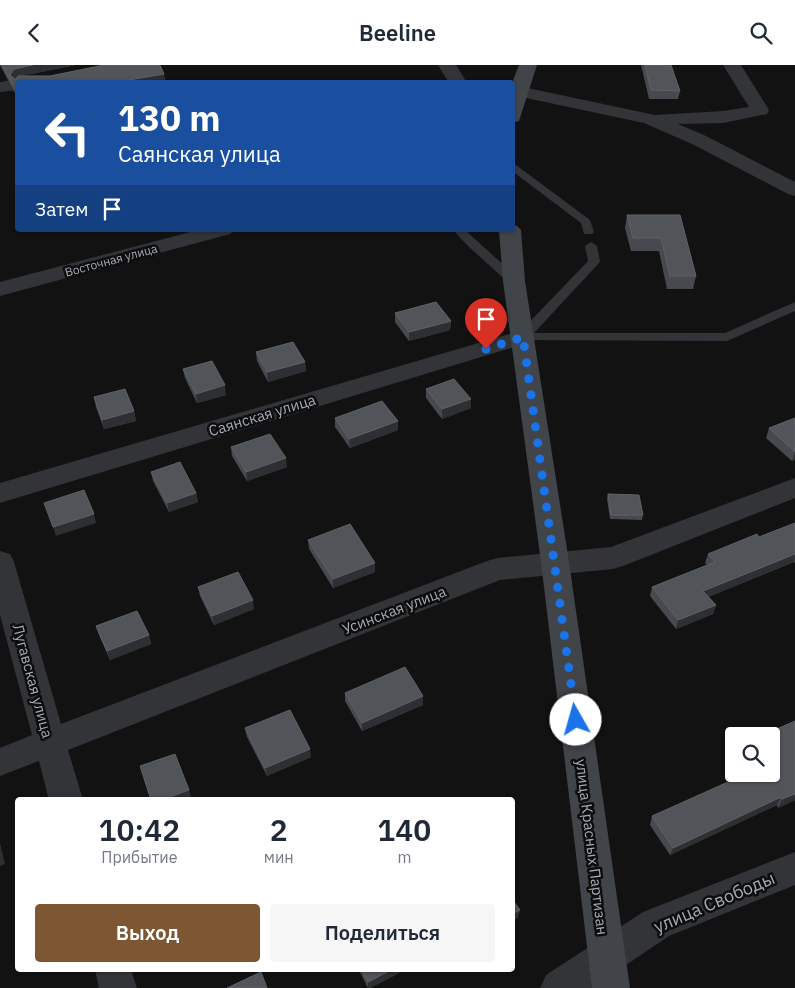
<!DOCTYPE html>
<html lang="ru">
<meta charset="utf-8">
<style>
body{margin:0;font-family:"IBM Plex Sans",sans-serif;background:#f6f6f7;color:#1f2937;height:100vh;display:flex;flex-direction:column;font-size:19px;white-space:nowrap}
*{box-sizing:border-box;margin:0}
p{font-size:16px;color:#747a83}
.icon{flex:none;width:28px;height:28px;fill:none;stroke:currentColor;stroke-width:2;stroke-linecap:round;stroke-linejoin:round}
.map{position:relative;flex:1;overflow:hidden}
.side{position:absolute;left:15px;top:732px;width:500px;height:175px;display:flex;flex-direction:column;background:#fff;border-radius:5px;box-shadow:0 1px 4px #0004}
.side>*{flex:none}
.banner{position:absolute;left:15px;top:15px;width:500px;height:152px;border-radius:5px;box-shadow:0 1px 4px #0004;background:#1a4fa0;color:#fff;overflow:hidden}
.controls{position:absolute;left:725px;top:662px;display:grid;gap:10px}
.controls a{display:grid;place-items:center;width:55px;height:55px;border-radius:5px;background:#fff;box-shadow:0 1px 4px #0004;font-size:25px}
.pin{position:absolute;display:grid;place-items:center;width:42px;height:42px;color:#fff;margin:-51px -21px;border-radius:50% 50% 50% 0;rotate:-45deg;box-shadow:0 0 5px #0007}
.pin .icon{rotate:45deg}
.me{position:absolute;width:55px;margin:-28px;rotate:353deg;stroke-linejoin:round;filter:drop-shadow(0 0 4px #0008)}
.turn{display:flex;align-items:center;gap:18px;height:105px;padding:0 20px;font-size:22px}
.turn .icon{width:65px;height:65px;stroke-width:2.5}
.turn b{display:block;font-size:35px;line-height:42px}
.then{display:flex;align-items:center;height:48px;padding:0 20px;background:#0003;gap:10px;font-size:19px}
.eta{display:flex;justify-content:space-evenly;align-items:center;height:85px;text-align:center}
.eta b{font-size:30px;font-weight:600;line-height:35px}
.primary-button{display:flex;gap:10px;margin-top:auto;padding:10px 20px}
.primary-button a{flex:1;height:58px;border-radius:5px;background:#7d5733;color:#fff;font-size:20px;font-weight:600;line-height:58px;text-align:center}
.primary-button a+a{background:#f6f6f7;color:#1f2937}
header{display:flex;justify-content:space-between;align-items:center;height:65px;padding:0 20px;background:#fff;font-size:22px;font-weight:600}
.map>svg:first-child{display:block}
</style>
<header><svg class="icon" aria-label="back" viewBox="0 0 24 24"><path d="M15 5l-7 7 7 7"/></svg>Beeline<svg class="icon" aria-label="search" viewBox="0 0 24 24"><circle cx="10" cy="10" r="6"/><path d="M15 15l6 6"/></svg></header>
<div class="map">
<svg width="795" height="923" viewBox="0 0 795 923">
<rect width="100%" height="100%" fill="#121213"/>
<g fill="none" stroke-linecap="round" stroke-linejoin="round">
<path fill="#333438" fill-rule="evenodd" d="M512 97 590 155 594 167 592 169H584L581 158 512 106Z
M453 165H465L518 213 520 216 518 219H510L468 181Z
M591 177 597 181 600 197 534 268H725L795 237V246L727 276 518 275 517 272 518 269 588 196 585 181Z"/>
<path fill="#333438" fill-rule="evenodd" d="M438 0H456L467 18H449Z
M723 0H741L769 45 767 49 723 58 678 59 706 71 795 117V131L788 129 692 79 644 58 512 30V22L518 21 655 50 723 46 749 42Z
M18 14 26 18H18V25L0 27V17Z
M198 165H234L230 169 0 231V217Z
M523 265 531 267 535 272 531 277 0 438V418Z
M795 413V433L623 501 613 504 500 515 68 685 83 735H49L39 696 0 711V683L32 670 0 550V486L10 489 14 497 61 659 487 496 497 493 611 482Z
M795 787V820L669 871 592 923H540L546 910 643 847Z
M95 905H131L137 923H99Z"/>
<path fill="#414448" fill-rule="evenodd" d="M519 0H537L519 56 512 58V18Z
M512 159 517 161 521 165 525 216 569 497 630 923H592L541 497 503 216 499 165H512Z"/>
</g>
<path fill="#47494e" d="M0 0H76L21 11 166 17 18 18V34Z
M641 0H671L680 26 678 34H649Z
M627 150H680L696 211 693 224H667L659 186H631L625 163Z
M395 248 451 256 450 265 409 276 395 257Z
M256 287 305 297 306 306 268 317 257 296Z
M183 304 226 330 197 338 185 313Z
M426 324 471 343 442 354 426 333Z
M94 332 134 346 136 356 104 364 96 342Z
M335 353 398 365 350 383 335 362Z
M795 353V395L792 396 766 373 769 363Z
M231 382 287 402 247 416 232 391Z
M151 407 196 428 198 437 169 447 153 416Z
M608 429 643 450 642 455 610 454 607 434Z
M795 458V498L794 497 708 532 716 540 713 549 676 564 650 531 652 522 707 500 705 498 708 489 759 472Z
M308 475 375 498V507L333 523 309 484Z
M198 522 254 544 214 560 200 531Z
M96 561 149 570 151 579 110 595 99 570Z
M345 628 423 631V640L362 666 345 636Z
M795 656V735L778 743 777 740 670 790 650 760 652 751 771 709Z
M245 663 311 692 267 711 247 672Z
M359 905H405L370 923H368Z"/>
<path fill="#2e2f32" d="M33 0H76L17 12 12 18 10 10 14 4Z
M164 9 166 17 163 18H112Z
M451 256 450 265 409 276V267Z
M305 297 306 306 268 317 267 307Z
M225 320 226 330 197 338 196 329Z
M471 334V343L442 354V344Z
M134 346 136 356 104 364 102 355Z
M398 356V365L350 383 349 374Z
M795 387V395L792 396Z
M286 393 287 402 247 416 246 407Z
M196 428 198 437 169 447 167 438Z
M94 449 96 458 56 471 53 462Z
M795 489 794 497 701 535 703 526Z
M375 498V507L333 523V514Z
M253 535 254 544 214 560 212 551Z
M716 540 713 549 676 564 678 555Z
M149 570 151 579 110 595 107 586Z
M423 631V640L362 666V658Z
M310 684 311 692 267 711 265 703Z
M189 725 191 733 185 735H161Z
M795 729V735L778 743 782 734Z
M781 732 777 740 670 790 673 783Z
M0 778 5 799 0 801Z
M520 845 518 853 512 856V849Z
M391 905H405L370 923H368V917Z"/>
<path fill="#515459" stroke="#5e6267" d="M2 0H33L14 4 10 10 16 15 18 11H50L104 0H160L164 9 112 18H18V29Z
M645 0H671L680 26 651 25Z
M627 150H680L696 211H670L661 173H633Z
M436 237 451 256 409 267 395 248Z
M293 277 305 297 267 307 256 287Z
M212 296 225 320 196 329 183 304Z
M454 314 471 334 442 344 426 324Z
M125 324 134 346 102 355 94 332Z
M382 336 398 356 349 374 335 353Z
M795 353V387L769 363Z
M270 369 286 393 246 407 231 382Z
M180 397 196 428 167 438 151 407Z
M84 425 94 449 53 462 44 438Z
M608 429 639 430 643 450H611Z
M795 458V489L703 526 716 540 678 555 652 522 715 497 708 489 757 469 759 472Z
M350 459 375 498 333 514 308 475Z
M238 507 253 535 212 551 198 522Z
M137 546 149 570 107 586 96 561Z
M405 602 423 631 362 658 345 628Z
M290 645 310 684 265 703 245 663Z
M795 656V729L782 734 781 732 673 783 652 751 746 709H771V671H761Z
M175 689 189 725 161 735H151L140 701Z
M512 834 520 845 512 849Z
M362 905H391L368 917Z
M261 907 267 923H227Z"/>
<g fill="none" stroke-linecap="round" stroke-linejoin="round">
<path stroke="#1a73e8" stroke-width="9" stroke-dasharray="0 16.2" d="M486 284 523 272 576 655"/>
</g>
<g text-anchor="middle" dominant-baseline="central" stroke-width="5" stroke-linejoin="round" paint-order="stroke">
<g font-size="12" fill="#a3abb4" stroke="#0d0d0e">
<text transform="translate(111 195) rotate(-15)">Восточная улица</text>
</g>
<g font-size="15" fill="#a3abb4" stroke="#0d0d0e">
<text transform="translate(262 350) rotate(-17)">Саянская улица</text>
<text transform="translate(394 545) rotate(-21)">Усинская улица</text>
<text transform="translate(33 616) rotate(75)">Лугавская улица</text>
<text transform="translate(592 782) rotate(83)">улица Красных Партизан</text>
</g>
<g font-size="18" fill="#a3abb4" stroke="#0d0d0e">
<text transform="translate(714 837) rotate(-23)">улица Свободы</text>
</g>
</g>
</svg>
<div class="controls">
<a><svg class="icon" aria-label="search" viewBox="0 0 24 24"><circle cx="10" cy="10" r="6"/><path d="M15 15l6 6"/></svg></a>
</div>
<div class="pin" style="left:486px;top:284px;background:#d93025"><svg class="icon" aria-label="arrive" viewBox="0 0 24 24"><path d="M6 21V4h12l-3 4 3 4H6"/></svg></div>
<svg class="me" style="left:576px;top:655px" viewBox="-20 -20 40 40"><circle r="19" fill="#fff"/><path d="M0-13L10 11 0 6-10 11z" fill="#1a73e8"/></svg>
<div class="banner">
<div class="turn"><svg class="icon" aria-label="left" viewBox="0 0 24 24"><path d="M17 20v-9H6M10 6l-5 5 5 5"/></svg><div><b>130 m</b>Саянская улица</div></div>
<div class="then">Затем<svg class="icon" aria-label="arrive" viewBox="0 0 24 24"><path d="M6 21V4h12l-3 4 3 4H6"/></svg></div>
</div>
<section class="side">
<div class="eta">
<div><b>10:42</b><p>Прибытие</p></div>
<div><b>2</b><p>мин</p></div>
<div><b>140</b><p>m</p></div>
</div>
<div class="primary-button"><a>Выход</a><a>Поделиться</a></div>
</section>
</div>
